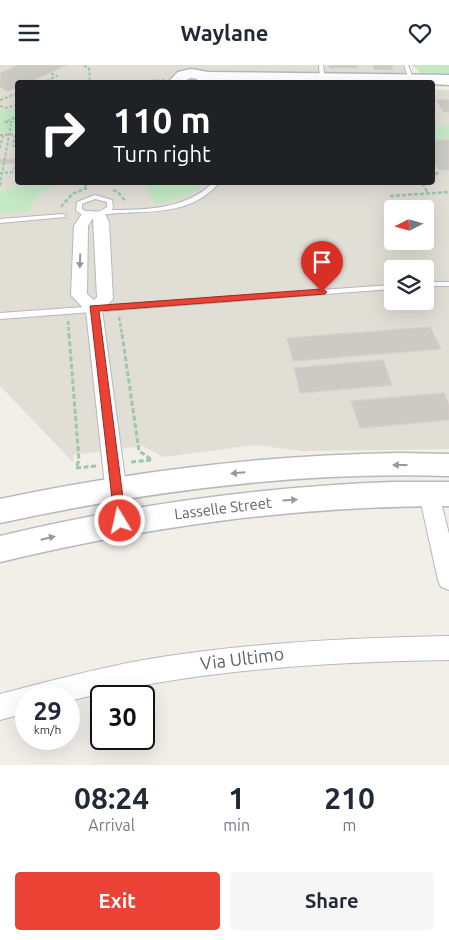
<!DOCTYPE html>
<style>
body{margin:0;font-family:Ubuntu,sans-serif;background:#f6f6f7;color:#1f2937;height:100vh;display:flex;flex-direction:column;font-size:19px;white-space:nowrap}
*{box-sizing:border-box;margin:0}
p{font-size:16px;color:#747a83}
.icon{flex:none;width:28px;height:28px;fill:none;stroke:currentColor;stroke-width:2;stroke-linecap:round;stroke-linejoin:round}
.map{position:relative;height:700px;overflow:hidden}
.details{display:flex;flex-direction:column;background:#fff;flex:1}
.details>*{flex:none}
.guide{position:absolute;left:15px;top:15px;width:420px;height:105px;border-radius:5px;box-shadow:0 5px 20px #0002;background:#202124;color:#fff;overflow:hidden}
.needle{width:32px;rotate:264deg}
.buttons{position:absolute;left:384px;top:135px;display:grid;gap:10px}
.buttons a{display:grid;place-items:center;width:50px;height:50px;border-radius:5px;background:#fff;box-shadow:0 5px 20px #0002;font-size:25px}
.speed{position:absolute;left:15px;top:620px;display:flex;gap:10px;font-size:25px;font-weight:700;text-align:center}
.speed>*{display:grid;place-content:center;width:65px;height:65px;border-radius:50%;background:#fff;box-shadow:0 5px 20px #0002;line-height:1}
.speed small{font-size:12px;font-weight:400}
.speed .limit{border:2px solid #111;border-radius:8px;background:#fff;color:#111}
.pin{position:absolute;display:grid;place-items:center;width:42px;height:42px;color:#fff;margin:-51px -21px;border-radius:50% 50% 50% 0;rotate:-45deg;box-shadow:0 0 5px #0007}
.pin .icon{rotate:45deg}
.me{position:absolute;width:55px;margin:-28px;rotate:351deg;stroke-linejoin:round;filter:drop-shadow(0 0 4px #0008)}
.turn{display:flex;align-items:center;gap:18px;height:105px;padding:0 15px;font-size:22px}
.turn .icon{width:65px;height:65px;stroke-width:2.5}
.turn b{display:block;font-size:35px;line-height:42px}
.eta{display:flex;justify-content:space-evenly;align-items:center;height:85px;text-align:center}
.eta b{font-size:30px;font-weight:700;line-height:35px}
.primary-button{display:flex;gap:10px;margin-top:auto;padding:10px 15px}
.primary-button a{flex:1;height:58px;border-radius:5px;background:#ea4335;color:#fff;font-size:20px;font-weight:700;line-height:58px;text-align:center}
.primary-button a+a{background:#f6f6f7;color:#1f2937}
header{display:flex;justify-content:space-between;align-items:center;height:65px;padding:0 15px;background:#fff;font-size:22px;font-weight:700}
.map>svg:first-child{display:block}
</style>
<header><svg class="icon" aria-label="menu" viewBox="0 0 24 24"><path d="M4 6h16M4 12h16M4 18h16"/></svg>Waylane<svg class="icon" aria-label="heart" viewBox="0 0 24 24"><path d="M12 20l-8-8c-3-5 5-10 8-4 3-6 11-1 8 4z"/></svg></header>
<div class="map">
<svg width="449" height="700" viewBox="0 0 449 700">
<rect width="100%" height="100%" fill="#f1efe8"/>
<path fill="#e1ded6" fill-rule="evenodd" d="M0 0H406L411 17 18 18V118H432L433 25H449V384L303 386 255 380 164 392 143 381 73 390 74 398 0 321ZM392 144H425V176H392ZM392 204H425V236H392Z"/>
<path fill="#c5e8c5" d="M412 0H449V11H424Z
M17 44V66L0 67V46Z
M449 60V75L434 76 433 61Z
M26 118H59L37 131 29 146 0 148V126L22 121Z
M135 118H206L187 131 156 140 144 121Z"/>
<path fill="#cccac5" stroke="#d6d1c6" d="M18 0H67L28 18H18V22L8 26 0 22V8Z
M329 0H357L358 3H329Z
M373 0H391L393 5 374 4Z
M436 35H449V47H444Z
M449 75V105H439L432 96V76Z
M17 83 18 105 13 106 15 94Z
M0 94H15L14 98 0 99Z
M430 262 441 284 293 296 287 273Z
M383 295 392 320 300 328 294 303Z
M444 328 449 340V355L360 363 351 336Z"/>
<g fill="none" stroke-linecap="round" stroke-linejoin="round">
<defs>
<path id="lane" d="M319 0H323L325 14 320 13Z
M404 0H408L415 18H410Z
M213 118H219C189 152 148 145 108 149 96 150 86 155 76 145L77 137 95 130 112 135 113 143 112 145C148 145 185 144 213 118ZM95 134 107 137V142C99 148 91 150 82 144V139Z
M63 149 66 151 65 152 0 158V154Z
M425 217H449V221H425Z
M392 220V224L0 254V248Z"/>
<path id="street" d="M88 146 104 147 109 157 113 234 102 245 131 457 128 463 120 466 112 463 109 457 86 246 71 230 74 161 83 147ZM93 153 97 232 94 235 87 229 88 161Z
M429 420 436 423 439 429 449 469V525L441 522 438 515 419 429 422 423Z
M449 571V595C321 597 194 605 69 636V631H26V648L0 655V629C46 617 94 604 143 595 244 578 346 573 449 571Z"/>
<path id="secondary" d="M191 4 208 7 449 10V20L432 19V18H197V14L191 13 186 15 187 18H171L170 15 178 7Z
M399 388 449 389V411C298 406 147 426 0 458V434C132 406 265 390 399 388Z
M392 417H449V441C295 441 150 461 0 497V471C130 440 259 422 392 417Z"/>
</defs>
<use href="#lane" stroke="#b5b8bc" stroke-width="2"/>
<use href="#street" stroke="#b5b8bc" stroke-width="2"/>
<use href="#secondary" stroke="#b6babf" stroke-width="3"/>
<path stroke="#9cc7a9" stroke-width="2" stroke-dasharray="3 2" stroke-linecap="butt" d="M84 1 89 3 90 18
M42 18 57 11 50 8
M53 18H61
M112 18 164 15
M0 35 18 28
M0 41 5 43 18 40
M13 53 17 55 16 57H5Z
M0 70 18 69
M15 70 13 81H18
M0 83 3 70
M432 104 439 109H432
M0 108 18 107
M422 118 423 120
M0 120 11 59"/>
<path stroke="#9cc7a9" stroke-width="2.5" stroke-dasharray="4 2" stroke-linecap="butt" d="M422 118 428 128
M0 121V118
M85 123 86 118
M113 125 118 127 126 137
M390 131 449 127
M61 142 72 129 87 123
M119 252 122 270
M68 256 69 270"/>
<path stroke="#9cc7a9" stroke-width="3" stroke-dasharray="5 2.5" stroke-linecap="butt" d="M69 269 79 395 76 403 96 401
M122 269 139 386 152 395 130 397"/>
<use href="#lane" fill="#fff" fill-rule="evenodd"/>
<use href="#street" fill="#fff" fill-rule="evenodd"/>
<use href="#secondary" fill="#fff" fill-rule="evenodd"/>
</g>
<defs><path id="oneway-solid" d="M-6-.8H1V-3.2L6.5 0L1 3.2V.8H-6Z" transform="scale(1.25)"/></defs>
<g fill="#979a9d">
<use href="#oneway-solid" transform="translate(80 196) rotate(92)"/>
<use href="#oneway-solid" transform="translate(400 400) rotate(180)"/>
<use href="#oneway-solid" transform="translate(238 408) rotate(175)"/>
<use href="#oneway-solid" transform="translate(290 435) rotate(-4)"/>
<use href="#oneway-solid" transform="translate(48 473) rotate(-13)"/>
</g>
<path fill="#ea4335" stroke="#982c22" d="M322 224 327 227 325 229 99 246 126 456 120 462 115 460 90 241Z"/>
<g text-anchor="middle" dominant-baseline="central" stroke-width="4" stroke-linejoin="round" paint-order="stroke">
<g font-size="15" fill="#5f6368" stroke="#fff">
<text transform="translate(223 443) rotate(-7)">Lasselle Street</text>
</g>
<g font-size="18" fill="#5f6368" stroke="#fff">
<text transform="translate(242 593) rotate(-7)">Via Ultimo</text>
</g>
</g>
</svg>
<div class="buttons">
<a><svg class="needle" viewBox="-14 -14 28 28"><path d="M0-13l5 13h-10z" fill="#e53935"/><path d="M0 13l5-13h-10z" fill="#747a83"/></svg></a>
<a><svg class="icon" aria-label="layers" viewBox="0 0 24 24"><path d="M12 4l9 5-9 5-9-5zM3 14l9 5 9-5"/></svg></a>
</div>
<div class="speed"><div>29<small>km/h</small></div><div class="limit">30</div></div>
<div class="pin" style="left:322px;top:227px;background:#d93025"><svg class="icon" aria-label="arrive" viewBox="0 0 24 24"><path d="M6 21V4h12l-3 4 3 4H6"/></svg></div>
<svg class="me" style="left:120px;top:456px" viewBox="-20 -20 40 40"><circle r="17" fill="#ea4335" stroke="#fff" stroke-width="3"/><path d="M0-11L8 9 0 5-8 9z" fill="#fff"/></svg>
<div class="guide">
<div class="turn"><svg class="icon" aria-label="right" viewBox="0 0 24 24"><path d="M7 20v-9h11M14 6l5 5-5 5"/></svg><div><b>110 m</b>Turn right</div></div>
</div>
</div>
<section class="details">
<div class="eta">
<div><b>08:24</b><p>Arrival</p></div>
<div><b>1</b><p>min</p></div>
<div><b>210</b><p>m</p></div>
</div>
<div class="primary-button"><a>Exit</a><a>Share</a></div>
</section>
